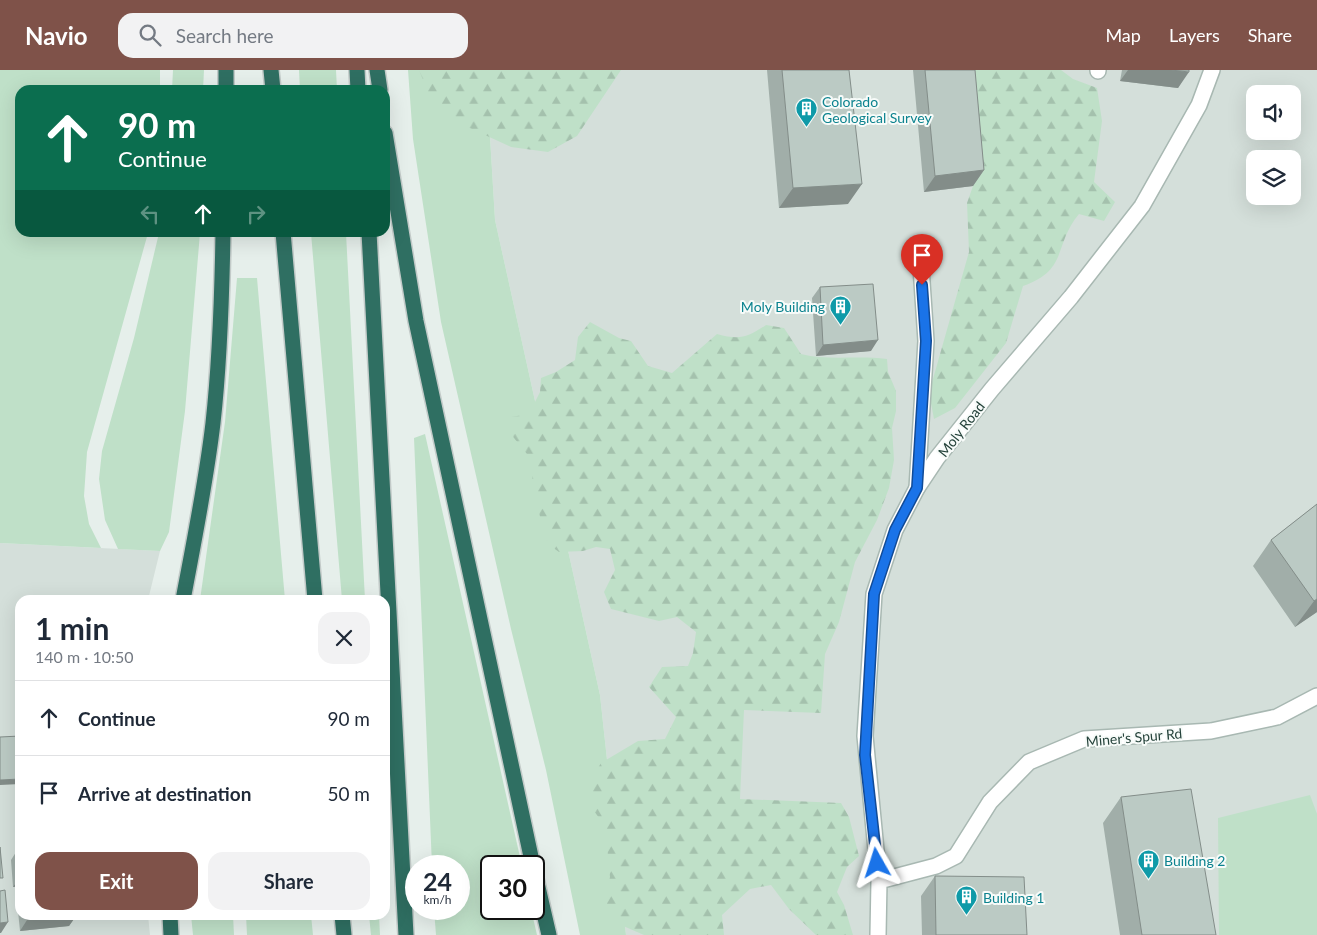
<!DOCTYPE html>
<meta charset="utf-8">
<style>
body{margin:0;font-family:Lato,sans-serif;background:#f2f2f3;color:#1f2937;height:100vh;display:flex;flex-direction:column;font-size:19px;white-space:nowrap}
*{box-sizing:border-box;margin:0}
p{font-size:16px;color:#747a83}
.icon{flex:none;width:28px;height:28px;fill:none;stroke:currentColor;stroke-width:2;stroke-linecap:round;stroke-linejoin:round}
.map{position:relative;flex:1;overflow:hidden}
.drawer{position:absolute;left:15px;top:525px;width:375px;height:325px;display:flex;flex-direction:column;background:#fff;border-radius:15px;box-shadow:0 5px 20px #0002}
.drawer>*{flex:none}
.banner{position:absolute;left:15px;top:15px;width:375px;height:152px;border-radius:15px;box-shadow:0 5px 20px #0002;background:#0b6e4f;color:#fff;overflow:hidden}
.tools{position:absolute;left:1246px;top:15px;display:grid;gap:10px}
.tools a{display:grid;place-items:center;width:55px;height:55px;border-radius:10px;background:#fff;box-shadow:0 5px 20px #0002;font-size:25px}
.speed{position:absolute;left:405px;top:785px;display:flex;gap:10px;font-size:25px;font-weight:700;text-align:center}
.speed>*{display:grid;place-content:center;width:65px;height:65px;border-radius:50%;background:#fff;box-shadow:0 5px 20px #0002;line-height:1}
.speed small{font-size:12px;font-weight:400}
.speed .limit{border:2px solid #111;border-radius:8px;background:#fff;color:#111}
.pin{position:absolute;display:grid;place-items:center;width:42px;height:42px;color:#fff;margin:-51px -21px;border-radius:50% 50% 50% 0;rotate:-45deg;box-shadow:0 0 5px #0007}
.pin .icon{rotate:45deg}
.me{position:absolute;width:55px;margin:-28px;rotate:354deg;stroke-linejoin:round;filter:drop-shadow(0 0 4px #0008)}
.turn{display:flex;align-items:center;gap:18px;height:105px;padding:0 20px;font-size:22px}
.turn .icon{width:65px;height:65px;stroke-width:2.5}
.turn b{display:block;font-size:35px;line-height:42px}
.lanes{display:flex;align-items:center;height:48px;padding:0 20px;background:#0003;justify-content:center;gap:25px;direction:ltr}
.lanes .off{opacity:.35}
.round{display:grid;place-items:center;flex:none;width:52px;height:52px;border-radius:15px;background:#f2f2f3}
.summary{display:flex;align-items:center;justify-content:space-between;height:85px;padding:0 20px}
h1{font-size:30px;font-weight:700;line-height:38px}
.cta{display:flex;gap:10px;margin-top:auto;padding:10px 20px}
.cta a{flex:1;height:58px;border-radius:15px;background:#7f5249;color:#fff;font-size:20px;font-weight:700;line-height:58px;text-align:center}
.cta a+a{background:#f2f2f3;color:#1f2937}
ul{padding:0;list-style:none}
li{display:flex;align-items:center;gap:15px;height:75px;padding:0 20px;border-top:1px solid #e0e1e3}
li div{flex:1}
li b{display:block;font-size:19px}
li em{font-style:normal}
header{display:flex;align-items:center;gap:30px;box-sizing:border-box;height:70px;padding:0 25px;background:#7f5249;color:#fff}
header strong{font-size:24px}
nav{display:flex;gap:28px;margin-inline-start:auto;font-size:18px}
.search{width:350px;height:45px;background:#f2f2f3;display:flex;align-items:center;gap:12px;box-sizing:border-box;padding:0 18px;border-radius:15px;color:#747a83;font-size:19px}
.map>svg:first-child{display:block}
</style>
<header>
<strong>Navio</strong>
<div class="search"><svg class="icon" aria-label="search" viewBox="0 0 24 24"><circle cx="10" cy="10" r="6"/><path d="M15 15l6 6"/></svg>Search here</div>
<nav><a>Map</a><a>Layers</a><a>Share</a></nav>
</header>
<div class="map">
<svg width="1317" height="865" viewBox="0 0 1317 865">
<defs>
<pattern id="forest-firs" width="22" height="20" patternUnits="userSpaceOnUse" patternTransform="scale(1.25)"><rect width="22" height="20" fill="#bfe0c8"/><path d="M5 1l3.5 6h-7zM16 11l3.5 6h-7z" fill="#a4c1ad"/></pattern>
</defs>
<rect width="100%" height="100%" fill="#e6efeb"/>
<path fill="#d4dfda" fill-rule="evenodd" d="M486 0H1317V865H626L600 625 495 150ZM1255 24H1292V61H1255ZM1255 89H1292V126H1255Z
M0 473 160 481 148 530H20V845H148L150 865H0Z"/>
<path fill="#bfe0c8" d="M0 0H160V20H20V162L148 163 87 382 84 426 89 454 101 478 0 473Z
M173 0H204L203 20H172Z
M299 0H336L337 20H300Z
M408 0H486L495 150 600 625 626 865H580L546 700 511 559 441 252 413 69Z
M159 163H200L185 341 169 462 160 481 118 479 105 450 99 409 102 381 134 268Z
M311 163H346L365 530H342Z
M237 208H257L285 530H200L225 352Z
M425 364 522 796H491V839H531L537 865H436L434 839H459V796H432L414 368Z
M1310 725 1317 744V865H1219L1218 748Z
M191 845H233L234 865H193Z
M246 845H311L313 865H247Z
M369 845H379L380 865H371Z"/>
<path fill="url(#forest-firs)" d="M419 0H621L577 66 548 82 511 77 459 53 432 32Z
M962 0H1061L1073 9 1097 18 1102 51 1094 112 1115 132 1104 151 1079 144C1053 175 1069 200 1023 216L1006 273 955 338 934 349 929 323 969 182 967 133 973 116Z
M590 252 619 268 631 271 648 296 672 303 717 264C739 270 747 268 766 255L784 258 801 284C829 291 858 285 887 289L888 302 896 321V341L892 358 894 390 889 418 877 450 855 492 839 552 825 584 821 643 744 640 740 729 841 733 849 747 859 786 847 797 837 822 844 835 853 865H816L789 839 771 815 750 819 722 845 724 865H644L614 852 605 829 610 807 605 756 594 741 592 708 601 693 638 671 665 669 676 647 649 617 662 597 688 596 693 583 696 562 677 547 659 551 611 539 604 522 615 500 610 479 596 477 583 481 559 482 548 474 533 422 531 389 510 363 511 347 529 344 540 322 541 308 556 302 575 290 578 267Z"/>
<g fill="none" stroke-linecap="round" stroke-linejoin="round">
<defs>
<path id="lane" d="M1098 1V0
M917 418 926 271 921 197"/>
<path id="street" d="M879 811 936 796 956 786 990 732 1029 692 1084 669 1211 661 1277 647 1317 626
M878 865 879 811 865 666 874 524 895 460 917 418 937 388 992 319 1071 227 1142 136 1199 35 1212 0"/>
<path id="highway" d="M271 0 273 20
M357 0 358 20
M377 0 380 20
M226 20V0
M385 63 416 251 533 796
M283 162 315 530
M369 162 406 865
M183 530C194 471 206 413 213 353 220 290 222 226 223 162
M534 800 549 865
M170 845 171 865
M342 845 344 865"/>
</defs>
<use href="#lane" stroke="#a8b8b2" stroke-width="18"/>
<use href="#street" stroke="#a8b8b2" stroke-width="18"/>
<use href="#highway" stroke="#c2cac8" stroke-width="18"/>
<use href="#lane" stroke="#fff" stroke-width="15"/>
<use href="#street" stroke="#fff" stroke-width="15"/>
<use href="#highway" stroke="#2f6f62" stroke-width="15"/>
</g>
<path fill="#a1aea9" d="M767 0H849L848 134 779 138Z
M913 0H975L984 100 973 116 924 122Z
M1122 0H1189L1178 18 1120 11Z
M820 217 871 281 816 286 812 228Z
M1317 434V542L1295 557 1253 496 1271 470Z
M1121 727 1215 863 1216 865H1120L1103 753Z
M18 779H20V816L13 817 11 790Z
M935 806 1027 865H922L921 826Z
M20 826V845L76 846 69 856 20 861 17 831Z"/>
<path fill="#838d89" d="M1128 0H1171L1189 2 1178 18 1120 11Z
M984 100 973 116 924 122 935 106Z
M862 114 848 134 779 138 793 118Z
M878 270 871 281 816 286 823 275Z
M1317 529V542L1295 557 1314 531Z
M20 709V714L0 715V710Z
M20 808V816L13 817Z
M76 846 69 856 20 861 27 850Z
M8 852 1 863H0V853Z"/>
<path fill="#bbcac4" stroke="#838d89" d="M782 0H849L862 114 793 118Z
M925 0H975L984 100 935 106Z
M1171 0H1189V2Z
M873 214 878 270 823 275 820 217Z
M1317 434V529L1314 531 1271 470Z
M20 666V709L0 710V667Z
M1191 719 1216 865H1142L1121 727Z
M0 777 3 808H0Z
M18 779H20V797Z
M935 806 1024 807 1027 865H936Z
M5 820 8 852 0 853V821Z
M27 845H76V846L27 850Z"/>
<g fill="none" stroke-linecap="round" stroke-linejoin="round">
<defs>
<path id="route" d="M877 793 865 685 874 524 895 460 917 418 926 271 922 215"/>
</defs>
<use href="#route" stroke="#114b97" stroke-width="12"/>
<use href="#route" stroke="#1a73e8" stroke-width="9"/>
</g>
<defs>
<symbol id="building-pin" viewBox="-11 -11 22 30"><path d="M0 17L-7.5 6A9.5 9.5 0 1 1 7.5 6Z" fill="#0f9aa8" stroke="#f7fbf9"/><path d="M-4-6H4V6H1V3H-1V6H-4ZM-2.5-4.3h1.7v1.8h-1.7ZM.8-4.3h1.7v1.8H.8ZM-2.5-1h1.7V.8h-1.7ZM.8-1h1.7V.8H.8Z" fill="#fff"/></symbol>
</defs>
<g fill-rule="evenodd">
<use href="#building-pin" x="794" y="26" width="25" height="34"/>
<use href="#building-pin" x="828" y="224" width="25" height="34"/>
<use href="#building-pin" x="1136" y="778" width="25" height="34"/>
<use href="#building-pin" x="954" y="814" width="25" height="34"/>
</g>
<g text-anchor="middle" dominant-baseline="central" stroke-width="4" stroke-linejoin="round" paint-order="stroke">
<g font-size="14" fill="#0d838f" stroke="#f7fbf9" text-anchor="start">
<text x="822" y="31">Colorado<tspan x="822" dy="16">Geological Survey</tspan></text>
<text x="825" y="236" text-anchor="end">Moly Building</text>
<text x="1164" y="790">Building 2</text>
<text x="983" y="827">Building 1</text>
</g>
<g font-size="14" fill="#24423a" stroke="#f7fbf9">
<text transform="translate(961 359) rotate(-52)">Moly Road</text>
<text transform="translate(1134 667) rotate(-5)">Miner's Spur Rd</text>
</g>
</g>
</svg>
<div class="tools">
<a><svg class="icon" aria-label="sound" viewBox="0 0 24 24"><path d="M4 9h4l5-4v14l-5-4H4zM17 9q2 3 0 6"/></svg></a>
<a><svg class="icon" aria-label="layers" viewBox="0 0 24 24"><path d="M12 4l9 5-9 5-9-5zM3 14l9 5 9-5"/></svg></a>
</div>
<div class="speed"><div>24<small>km/h</small></div><div class="limit">30</div></div>
<div class="pin" style="left:922px;top:215px;background:#d93025"><svg class="icon" aria-label="arrive" viewBox="0 0 24 24"><path d="M6 21V4h12l-3 4 3 4H6"/></svg></div>
<svg class="me" style="left:877px;top:793px" viewBox="-20 -20 40 40"><path d="M0-17L14 15 0 8-14 15z" fill="#1a73e8" stroke="#fff" stroke-width="4"/></svg>
<div class="banner">
<div class="turn"><svg class="icon" aria-label="ahead" viewBox="0 0 24 24"><path d="M12 20V5M6 11l6-6 6 6"/></svg><div><b>90 m</b>Continue</div></div>
<div class="lanes"><svg class="icon off" aria-label="left" viewBox="0 0 24 24"><path d="M17 20v-9H6M10 6l-5 5 5 5"/></svg><svg class="icon" aria-label="ahead" viewBox="0 0 24 24"><path d="M12 20V5M6 11l6-6 6 6"/></svg><svg class="icon off" aria-label="right" viewBox="0 0 24 24"><path d="M7 20v-9h11M14 6l5 5-5 5"/></svg></div>
</div>
<section class="drawer">
<div class="summary"><div><h1>1 min</h1><p>140 m · 10:50</p></div><a class="round"><svg class="icon" aria-label="close" viewBox="0 0 24 24"><path d="M6 6l12 12M18 6L6 18"/></svg></a></div>
<ul>
<li><svg class="icon" aria-label="ahead" viewBox="0 0 24 24"><path d="M12 20V5M6 11l6-6 6 6"/></svg><div><b>Continue</b></div><em>90 m</em></li>
<li><svg class="icon" aria-label="arrive" viewBox="0 0 24 24"><path d="M6 21V4h12l-3 4 3 4H6"/></svg><div><b>Arrive at destination</b></div><em>50 m</em></li>
</ul>
<div class="cta"><a>Exit</a><a>Share</a></div>
</section>
</div>
